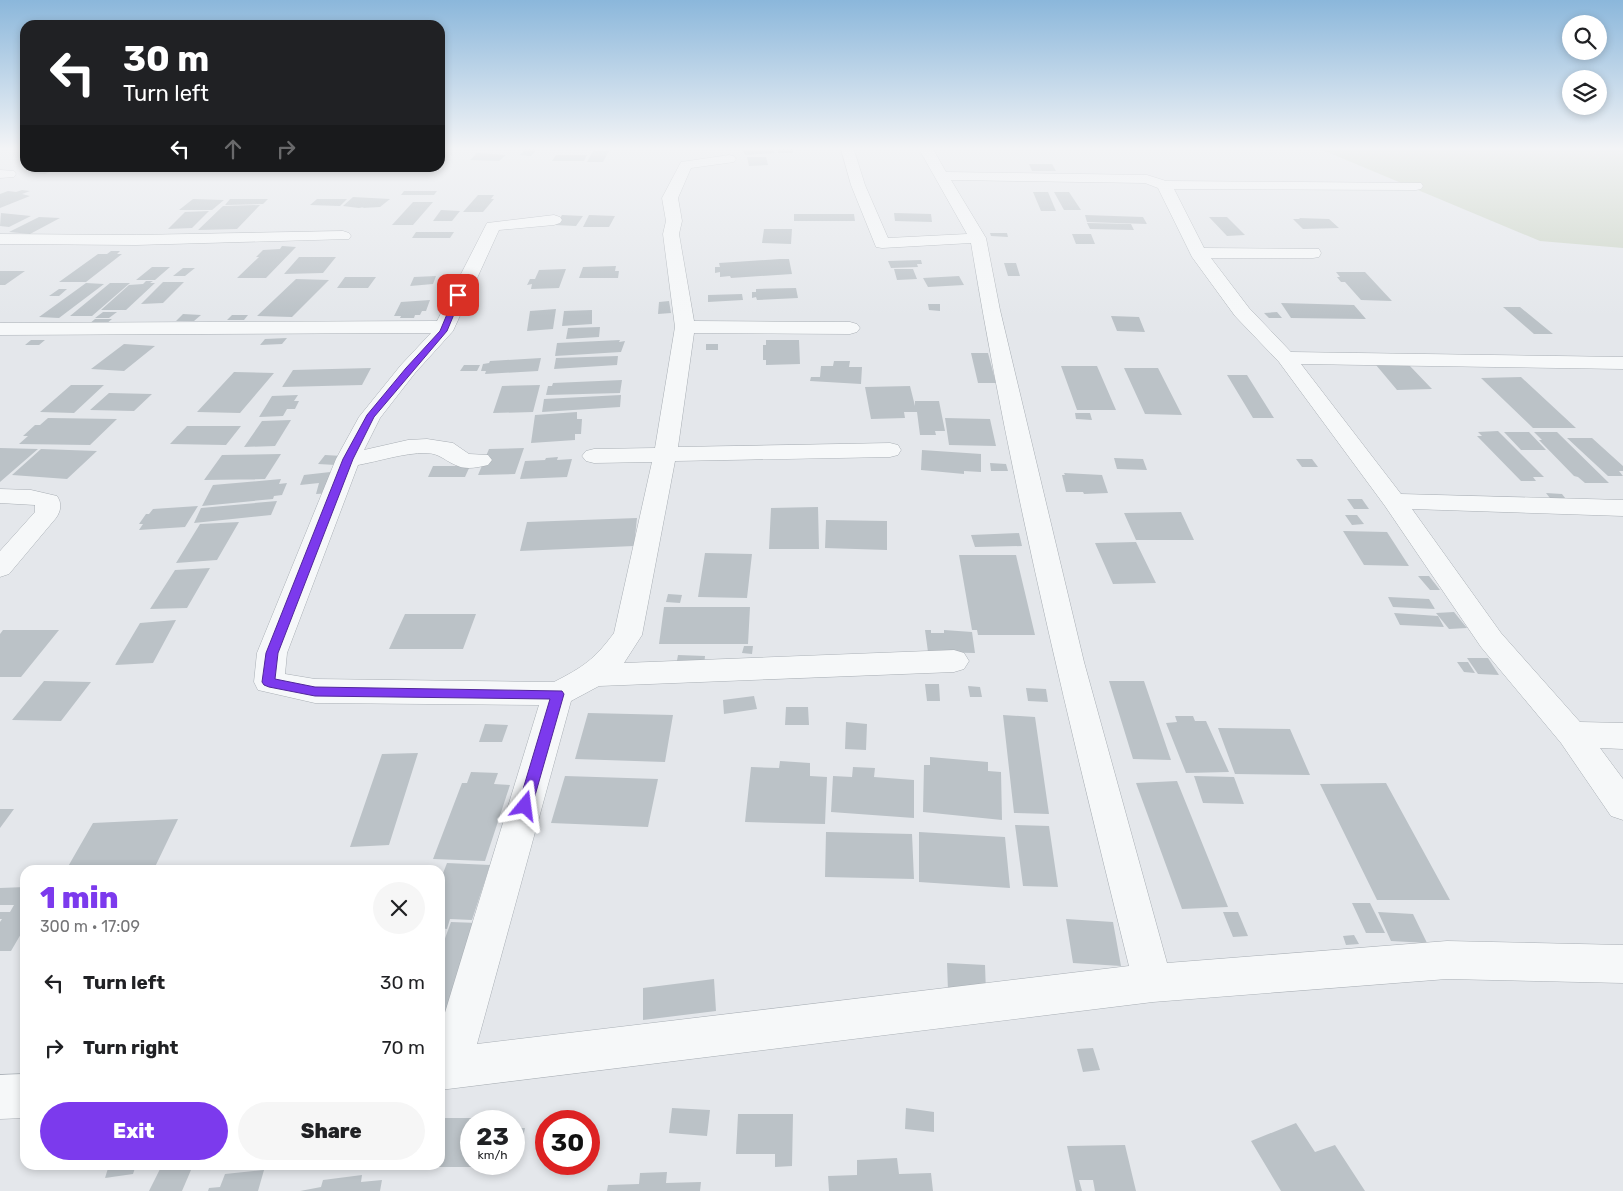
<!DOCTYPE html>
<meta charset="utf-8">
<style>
body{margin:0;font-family:Rubik,sans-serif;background:#f6f6f6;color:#202124;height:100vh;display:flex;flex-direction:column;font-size:19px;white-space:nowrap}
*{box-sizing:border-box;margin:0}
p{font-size:16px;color:#757577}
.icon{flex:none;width:28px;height:28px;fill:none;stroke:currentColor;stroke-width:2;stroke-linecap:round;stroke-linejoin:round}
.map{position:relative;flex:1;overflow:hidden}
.sheet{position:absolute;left:20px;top:865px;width:425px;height:305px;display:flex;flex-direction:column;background:#fff;border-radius:15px;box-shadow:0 2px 8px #0003}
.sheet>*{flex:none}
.top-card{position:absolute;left:20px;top:20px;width:425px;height:152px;border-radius:15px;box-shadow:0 2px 8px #0003;background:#202124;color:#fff;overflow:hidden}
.controls{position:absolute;left:1562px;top:15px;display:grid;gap:10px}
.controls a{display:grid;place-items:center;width:45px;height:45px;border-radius:50%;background:#fff;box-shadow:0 2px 8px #0003;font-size:25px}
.speed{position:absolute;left:460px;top:1110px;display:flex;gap:10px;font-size:25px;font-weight:700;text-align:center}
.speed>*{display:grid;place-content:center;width:65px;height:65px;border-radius:50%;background:#fff;box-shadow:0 2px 8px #0003;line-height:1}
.speed small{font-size:12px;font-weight:400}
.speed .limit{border:8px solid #d22;background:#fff;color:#111}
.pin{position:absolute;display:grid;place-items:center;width:42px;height:42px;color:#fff;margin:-21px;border-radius:10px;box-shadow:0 2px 8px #0006}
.me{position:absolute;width:55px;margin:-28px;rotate:16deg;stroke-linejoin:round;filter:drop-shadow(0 0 4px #0008)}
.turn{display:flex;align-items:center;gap:18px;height:105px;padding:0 20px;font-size:22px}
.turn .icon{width:65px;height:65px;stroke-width:2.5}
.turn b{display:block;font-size:35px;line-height:42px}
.lanes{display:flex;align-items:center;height:48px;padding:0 20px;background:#0003;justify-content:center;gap:25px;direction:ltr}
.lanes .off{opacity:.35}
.round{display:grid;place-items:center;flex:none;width:52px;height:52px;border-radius:26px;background:#f6f6f6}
.headline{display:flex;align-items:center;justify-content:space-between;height:85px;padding:0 20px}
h1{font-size:30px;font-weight:800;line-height:38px;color:#7c3aed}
.button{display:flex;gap:10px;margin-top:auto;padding:10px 20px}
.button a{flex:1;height:58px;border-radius:30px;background:#7c3aed;color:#fff;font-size:20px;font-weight:800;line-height:58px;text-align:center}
.button a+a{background:#f6f6f6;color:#202124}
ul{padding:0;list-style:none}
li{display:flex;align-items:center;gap:15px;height:65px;padding:0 20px}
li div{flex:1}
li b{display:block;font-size:19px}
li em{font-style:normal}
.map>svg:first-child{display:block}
</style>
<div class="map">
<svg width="1623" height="1191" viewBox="0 0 1623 1191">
<rect width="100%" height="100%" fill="#e4e7eb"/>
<path fill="#cbd4c5" d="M1320 149H1623V248L1540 241Z"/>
<path fill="#bbc2c7" d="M525 149H537L531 156 520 155Z
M773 149 775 153 745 155 743 150Z
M778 149H793V153H778Z
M593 151H609L603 162H587Z
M477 153 506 155 499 161 470 160Z
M556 155H587L584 161H552Z
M747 157H766L768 165 749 166Z
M1029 164H1052L1056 171H1032Z
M41 168H49L43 170 52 171 45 174 29 173Z
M22 190 30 191 22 194 30 196 0 208V194L8 191 16 192Z
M404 191H437L434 195H401Z
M1033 192H1048L1056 211H1041Z
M1054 192H1069L1081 210H1064Z
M478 195H494L491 199H494L483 212H463Z
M353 197 390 199 380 207 362 208 364 207 359 208 343 206Z
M193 199 224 200 212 210H179Z
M230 199H268L263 204 225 205Z
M317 199H347L340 206 310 205Z
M413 202H433L413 225H392Z
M260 205 237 229 198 230 223 206Z
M441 210 460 211 452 221H433Z
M209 211 192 228 168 229 185 212Z
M1 213 31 216 9 227 0 226Z
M894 213 931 214 932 222 895 221Z
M794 214H854L855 221H794Z
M562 215 583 216 576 226 555 225Z
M589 215 615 216 609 227H583Z
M1085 215 1143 217 1147 224 1087 222Z
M39 217 60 218 30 234 9 232Z
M1209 217H1227L1245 235 1227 236Z
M1299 218 1329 219 1339 228 1303 229 1293 219H1300Z
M1087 223 1131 224 1134 230 1090 229Z
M764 229H792L791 244 762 243Z
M416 232H454L450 238H412Z
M990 233H1007L1008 237 991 236Z
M1072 234H1091L1095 244H1076Z
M282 246 296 247 266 278H237L259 257H256L263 250 280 249Z
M111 251H120L117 254H122L86 282H59L98 254H107Z
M299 257H336L323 273 284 274Z
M780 259H789L792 274 731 278 730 276 720 277V272L715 273V267H720L719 263Z
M921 260 922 264H917L918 267 891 268 888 261Z
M1004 263H1016L1020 276H1008Z
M616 266 615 271H619L618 278H579L583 267Z
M152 267H170L155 280H136Z
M183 268H195L185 276H173Z
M566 269 559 288 531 289 532 284 527 285 530 279H535L539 270Z
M894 269H913L917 279 897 280Z
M0 271H25L5 285H0Z
M1336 272H1365L1392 301 1361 300 1345 282H1341L1337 277H1340Z
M436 276 433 284 410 286 414 277Z
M959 276 964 285 928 287 923 278Z
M345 277H376L368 288H337Z
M296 279 329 280 292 317 257 316Z
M146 281H153L150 283H155L126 310H101L129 285 143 284Z
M163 282H184L163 303 141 304Z
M86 283 104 284 59 318 39 317Z
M110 283H130L92 316H70Z
M796 288 798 298 757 300 756 297 752 298V292H756V289Z
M59 289H67L59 296H49Z
M742 294 743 300 708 302V295Z
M479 297 476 305H464L465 298Z
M430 300 426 311H422L420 315H415L414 318H400L401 316H394L401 302Z
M669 301 671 313 658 314 659 302Z
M1281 303 1354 305 1366 319 1291 318Z
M928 304H940V311L929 310Z
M1503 307H1520L1553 334H1534Z
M556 309 553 329 527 331 530 311Z
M592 310V324L562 326 564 311Z
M103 312H117L109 318H95Z
M1277 312 1282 318H1269L1264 313Z
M183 314 201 315 194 321H176Z
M232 315H248L244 320H227Z
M1111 316 1139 317 1145 332 1117 331Z
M95 319H112L106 324H89Z
M600 327 599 337 566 339 568 328Z
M287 338 282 344 260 345 265 339Z
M31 340H45L39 345H25Z
M620 340 619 342 625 341 621 352 555 356 557 343Z
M766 340H799L800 364 766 365V360H763V345H766Z
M124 344 155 346 124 371 91 369Z
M706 344H718V350H706Z
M971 353H988L996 383H978Z
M618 356 617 365 554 369 556 358Z
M541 358 538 371 485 374 486 371H481L483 364 489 363 490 361Z
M834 361H850L849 367H862L861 384 810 381 811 377H820L821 366H833Z
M464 365H480L477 371H460Z
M1376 365H1409L1432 389 1397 390Z
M1061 366H1097L1116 410H1077Z
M371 368 362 385 282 387 293 370Z
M1124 368H1158L1182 415 1145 414Z
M234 372 274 373 240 413 197 412Z
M1227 375H1247L1274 418H1253Z
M1521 377 1576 428H1533L1481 378Z
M622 380 620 393 546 395 548 386H552L553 383Z
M71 385H104L74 413 40 412Z
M540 385 533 412 493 413 502 386Z
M910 386 915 406V401H939L945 431H935L936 435H920L917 412H904L905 418 871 419 865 387Z
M109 393 152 394 134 411 90 410Z
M298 395 294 401H299L295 409H287L283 416 259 417 272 396Z
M621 395 620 407 542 412 544 399Z
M577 412V419H582L581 434H575V440L531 443 535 415Z
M1075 413H1090L1092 420 1076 419Z
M48 418 117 419 90 445 19 444 28 436H23L35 425H40Z
M945 418 990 419 996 446 949 445Z
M291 420 275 446 244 447 262 421Z
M187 426H241L226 445 170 444Z
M1498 431 1544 477H1533L1536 481H1521L1477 436H1482L1478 432Z
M1504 432H1529L1546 450H1521Z
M1534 432H1557L1609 483H1585L1578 477 1574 476 1539 440H1542Z
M1567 438H1592L1623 466V471H1619L1623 476H1608Z
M0 448 38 449 0 482Z
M524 448 515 474 478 475 489 449Z
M41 449 97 451 67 479 12 475Z
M922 450 981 454V472L964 471V474L921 470Z
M281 454 265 479 204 480 222 455Z
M325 455 342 456 336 465 318 464Z
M558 457 557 460 572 459 567 477 520 479 525 461 545 460 546 458Z
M1114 458 1143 459 1147 470 1117 469Z
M1296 459H1312L1318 467H1302Z
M990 463 1006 464 1008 471H991Z
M433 466H470L465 477H428Z
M339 471 333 493 316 494 319 483 300 485 304 475Z
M1064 473 1102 475 1108 493 1084 494 1083 492H1066L1062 475H1065Z
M281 479 279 484 287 483 282 495 274 496 273 499 202 506 213 485Z
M1546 493 1562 494 1569 503 1553 502Z
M1347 499H1362L1369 509H1354Z
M277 501 271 515 194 523 201 508Z
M198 506 185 527 139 530 143 524H139L146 514H149L153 509Z
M818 507 819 549H769L771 508Z
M1181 512 1194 540H1136L1124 513Z
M1345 515H1357L1364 524 1352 525Z
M637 518 634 546 520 551 527 522Z
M826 520 887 521V550L825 548Z
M239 522 217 560 176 563 200 524Z
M1343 531 1387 532 1409 566 1364 565Z
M1019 533 1022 546 975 547 971 535Z
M1136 542 1156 583 1113 584 1095 543Z
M705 553 752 554 747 598 698 597Z
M959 555H1016L1035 635H978L977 630H972Z
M210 568 187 608 150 609 175 570Z
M1418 576H1429L1440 590H1430Z
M668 594 682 595 680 603 666 602Z
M1388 597 1429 599 1435 609 1393 607Z
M664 607H750L748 644H659Z
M1454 612 1467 628 1449 629 1436 613Z
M1394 613 1438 616 1444 627 1400 625Z
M405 614H476L463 649H389Z
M176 620 153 663 115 665 140 623Z
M3 630H59L21 677H0V634Z
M925 630H931V633H944V630L972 632 975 653 928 652Z
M744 646H753L752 654 742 653Z
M678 655 705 656 704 666H676Z
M1467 658H1488L1499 675 1478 674Z
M1457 662H1468L1475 673 1464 672Z
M44 681 91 682 61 721 12 720Z
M1109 681H1144L1171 760 1133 759Z
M925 684H939L940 701H927Z
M968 686 980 687 982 697H970Z
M1026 688 1046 689 1048 702 1028 701Z
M754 696 757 709 724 714 723 700Z
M786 707H808L809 725H785Z
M588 713 673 715 665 762 575 759Z
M1003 715 1035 717 1049 814 1014 813Z
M1175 716H1193L1195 721H1206L1229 772 1186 773 1166 723 1177 722Z
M846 722 867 724 866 750 845 749Z
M485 724 508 725 502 742H479Z
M1218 728 1290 729 1310 775 1235 774Z
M418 753 389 845 350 847 382 754Z
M930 757 988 762V771L1001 772 1002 820 923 812 924 765H930Z
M780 761 810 763V776L827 777 825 824 745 822 751 767 779 768Z
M853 767 875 768 874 777 914 780V818L831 812 833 776 852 777Z
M471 772 498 773 494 784 510 785 485 861 433 859 462 783H467Z
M565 776 658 779 648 827 551 823Z
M1194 776 1234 777 1244 804 1203 803Z
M1177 781 1228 907 1182 909 1136 783Z
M1386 783 1450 900H1377L1320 784Z
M0 809H14L0 828Z
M178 819 154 869 66 870 93 823Z
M1015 825 1049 826 1058 887 1023 886Z
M826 832 912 834 914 879 825 877Z
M919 832 1005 837 1010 888 919 882Z
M447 863 490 865 472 920 450 919 447 929 440 928V881Z
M25 887V927L11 951H0V922L2 919H0V912H10L14 905H0V888Z
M1352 903H1370L1385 933H1366Z
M1223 912H1238L1248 936 1233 937Z
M1378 912 1413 914 1427 943 1391 941Z
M1066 919 1113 922 1121 966 1073 963Z
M451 922 478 923 440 1031V952Z
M1354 935 1359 944 1346 945 1343 936Z
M947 963 985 965 986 993 948 991Z
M714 979 716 1011 643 1020V988Z
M1093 1048 1100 1070 1083 1072 1077 1049Z
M672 1108 710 1110 707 1136 669 1133Z
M906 1108 934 1112V1132L905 1129Z
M738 1114H793L792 1166 775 1167V1154H736Z
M440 1118H499L498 1121H471V1164H487L486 1167H430L431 1165H440Z
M1296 1123 1315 1152 1335 1145 1365 1191H1281L1251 1141Z
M514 1128H525L518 1161 514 1162Z
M1125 1145 1136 1191H1095L1093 1180H1079L1082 1191H1076L1067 1146Z
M897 1158 899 1174 931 1173 933 1191H829L828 1176 857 1175V1160Z
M109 1165H136L133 1174 105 1178Z
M160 1169 191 1170 182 1191H149Z
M264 1170 258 1191H208L209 1188 220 1187 225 1174Z
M667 1172 666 1183 701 1182 700 1191H607L608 1185 639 1184 640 1173Z
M362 1175 361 1182 382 1180 380 1191H300L321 1187 323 1180Z"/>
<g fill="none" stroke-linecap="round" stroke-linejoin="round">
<defs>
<path id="minor" d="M841 149 854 150 865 185 888 238 967 234 919 149H933L946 172 1147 175 1166 181 1421 183 1423 186 1421 189 1416 190 1174 189 1204 248 1319 249 1321 253 1319 257 1313 258H1211L1249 308 1291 352 1623 357V369L1301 364 1401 494 1623 500V516L1412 509 1501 633 1580 722 1623 723V749L1600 748 1623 779V820L1611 816 1561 743 1481 647 1385 506 1279 362 1235 316 1192 257 1158 188 1145 183 951 180 986 238 1000 310 1084 662 1167 963 1447 941 1623 945V983L1447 979 1153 1002 440 1090V1029L539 705 315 703 258 690 254 682 257 653 336 459 359 417 401 365 431 333 0 335V323L437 321 487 223 554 215 560 217 562 220 560 223 554 225 499 230 453 331 415 373 380 418 364 450 408 440 427 439 453 443 469 454 488 455 492 460 488 465C479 467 467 470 458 466 446 462 440 453 426 453 403 453 380 461 358 465L287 653 285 674 315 679 554 682C583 667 594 660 614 633L652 462 594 463 586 461 582 456 586 451 594 449 655 448 675 327 663 234 666 221 662 198 681 162 729 155 734 156 736 159 734 162 691 168 678 198 682 221 679 234 694 321 850 322 857 324 860 328 857 332 850 334 694 333 678 447 890 443 898 445 901 450 898 455 890 457 675 461 642 635 624 663 954 650 964 653 969 661 964 669 954 672 599 686 571 701 477 1044 1129 966C1070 727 1011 487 971 243L882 248 876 247 851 185Z
M0 170 14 171 16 174 14 177 0 178Z
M343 231 349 233 351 236 349 239 136 245 0 244V234L136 235Z
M0 489 31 490 57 496C62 503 61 511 56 518L9 574 0 577V551L35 512V505L0 503Z
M25 1074V1118L0 1119V1075Z"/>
</defs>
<use href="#minor" stroke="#a9afb5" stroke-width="1"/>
<use href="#minor" fill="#f6f8f9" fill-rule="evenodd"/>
</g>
<linearGradient id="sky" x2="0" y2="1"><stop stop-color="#8bb7db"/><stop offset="0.47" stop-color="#f3f4f6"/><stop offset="1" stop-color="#f3f4f6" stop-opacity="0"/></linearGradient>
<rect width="1623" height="316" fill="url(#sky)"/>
<path fill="#7c3aed" stroke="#51269a" d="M458 292 462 295 447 331 374 417 353 459 278 653 275 679 315 687 562 691 564 694 532 806 530 811 525 812 520 811 518 806 550 699 315 696 269 687 264 685 262 682 266 653 343 459 367 415 406 368 440 331 455 295Z"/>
</svg>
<div class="controls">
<a><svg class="icon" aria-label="search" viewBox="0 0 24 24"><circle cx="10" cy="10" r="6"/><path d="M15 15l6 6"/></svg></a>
<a><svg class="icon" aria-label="layers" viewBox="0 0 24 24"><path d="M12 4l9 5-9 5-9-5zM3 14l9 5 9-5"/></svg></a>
</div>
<div class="speed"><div>23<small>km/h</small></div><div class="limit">30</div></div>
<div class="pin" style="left:458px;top:295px;background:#d93025"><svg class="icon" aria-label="arrive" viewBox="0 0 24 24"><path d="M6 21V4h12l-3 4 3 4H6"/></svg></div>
<svg class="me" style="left:525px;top:806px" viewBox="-20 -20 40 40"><path d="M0-17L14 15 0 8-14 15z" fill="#7c3aed" stroke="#fff" stroke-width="4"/></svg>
<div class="top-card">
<div class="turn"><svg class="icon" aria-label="left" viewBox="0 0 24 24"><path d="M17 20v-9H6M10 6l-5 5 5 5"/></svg><div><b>30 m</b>Turn left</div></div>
<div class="lanes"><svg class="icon" aria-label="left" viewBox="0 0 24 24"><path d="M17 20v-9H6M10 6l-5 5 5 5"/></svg><svg class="icon off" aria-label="ahead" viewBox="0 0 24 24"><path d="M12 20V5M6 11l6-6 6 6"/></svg><svg class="icon off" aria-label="right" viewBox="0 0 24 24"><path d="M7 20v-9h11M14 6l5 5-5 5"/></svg></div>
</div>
<section class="sheet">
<div class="headline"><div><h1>1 min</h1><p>300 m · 17:09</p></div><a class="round"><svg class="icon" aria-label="close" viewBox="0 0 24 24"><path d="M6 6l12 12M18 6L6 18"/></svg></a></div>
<ul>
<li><svg class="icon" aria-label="left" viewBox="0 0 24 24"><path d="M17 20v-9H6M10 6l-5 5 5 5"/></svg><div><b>Turn left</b></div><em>30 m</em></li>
<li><svg class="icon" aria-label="right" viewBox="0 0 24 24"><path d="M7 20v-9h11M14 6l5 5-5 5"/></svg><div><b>Turn right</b></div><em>70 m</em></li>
</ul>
<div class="button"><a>Exit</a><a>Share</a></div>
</section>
</div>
